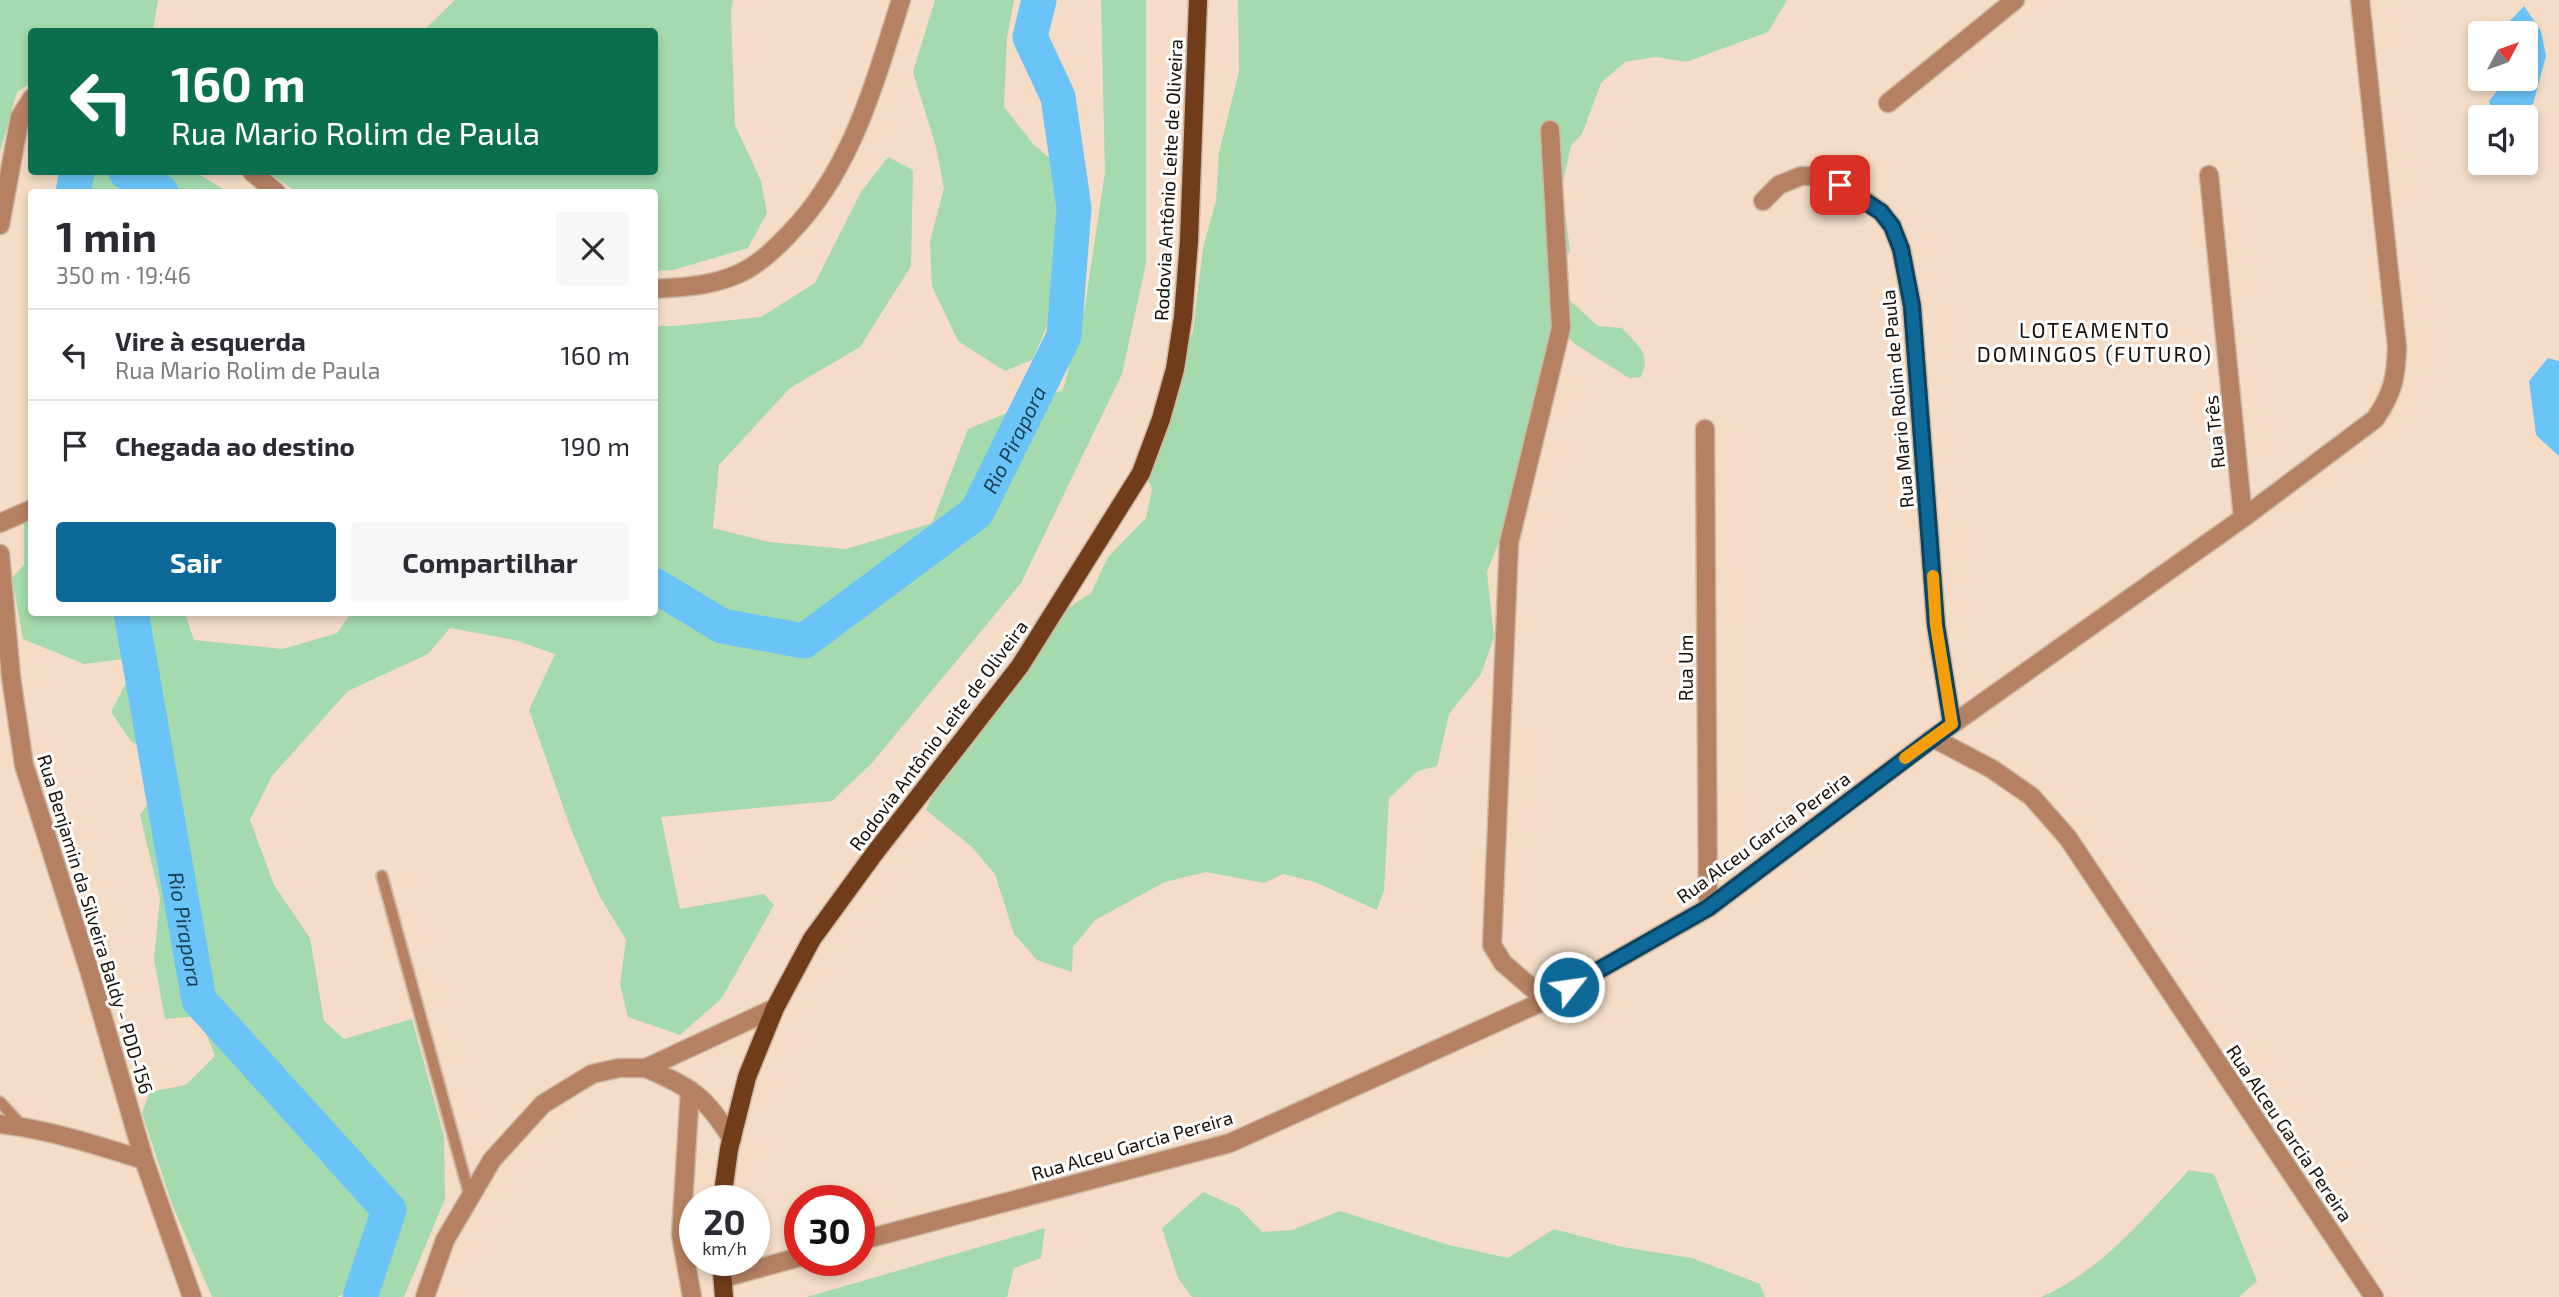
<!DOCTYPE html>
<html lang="pt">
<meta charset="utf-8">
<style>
body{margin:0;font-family:"Exo 2",sans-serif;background:#f7f7f7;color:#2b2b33;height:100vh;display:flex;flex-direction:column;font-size:26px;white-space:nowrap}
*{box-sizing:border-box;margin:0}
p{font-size:23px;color:#7c7c81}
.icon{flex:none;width:38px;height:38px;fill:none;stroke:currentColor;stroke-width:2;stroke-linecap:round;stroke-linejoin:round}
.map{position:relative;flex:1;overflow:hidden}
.sheet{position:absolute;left:28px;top:189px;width:630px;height:427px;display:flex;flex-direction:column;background:#fff;border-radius:7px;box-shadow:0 4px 10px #0003}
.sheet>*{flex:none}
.hud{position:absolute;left:28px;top:28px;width:630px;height:147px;border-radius:7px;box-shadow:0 4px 10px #0003;background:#0b6e4f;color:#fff;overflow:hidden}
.needle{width:46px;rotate:49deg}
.fabs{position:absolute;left:2468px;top:21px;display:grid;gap:14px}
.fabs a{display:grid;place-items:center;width:70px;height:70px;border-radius:7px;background:#fff;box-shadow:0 4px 10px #0003;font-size:35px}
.speed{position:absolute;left:679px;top:1185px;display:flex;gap:14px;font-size:35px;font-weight:700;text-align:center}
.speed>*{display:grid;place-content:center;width:91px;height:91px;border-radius:50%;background:#fff;box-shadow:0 4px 10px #0003;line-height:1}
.speed small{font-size:18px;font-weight:400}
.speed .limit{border:10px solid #d22;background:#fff;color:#111}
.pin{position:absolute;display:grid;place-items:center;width:60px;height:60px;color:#fff;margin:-30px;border-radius:14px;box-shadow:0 4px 10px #0006}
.me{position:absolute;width:77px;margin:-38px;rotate:60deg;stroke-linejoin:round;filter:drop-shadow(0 0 5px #0008)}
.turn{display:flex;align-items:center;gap:24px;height:147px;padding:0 28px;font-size:32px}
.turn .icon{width:91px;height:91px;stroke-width:2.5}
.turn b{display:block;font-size:49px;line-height:60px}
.round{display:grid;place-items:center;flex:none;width:74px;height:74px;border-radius:7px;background:#f7f7f7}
.head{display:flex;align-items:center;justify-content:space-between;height:119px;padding:0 28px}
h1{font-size:42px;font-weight:700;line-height:52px}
.cta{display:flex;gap:14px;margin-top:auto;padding:14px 28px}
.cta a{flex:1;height:80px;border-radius:7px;background:#0e6898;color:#fff;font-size:28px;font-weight:700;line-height:80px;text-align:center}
.cta a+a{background:#f7f7f7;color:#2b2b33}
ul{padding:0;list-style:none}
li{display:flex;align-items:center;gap:21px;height:91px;padding:0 28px;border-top:2px solid #e1e1e2}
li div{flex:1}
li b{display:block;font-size:26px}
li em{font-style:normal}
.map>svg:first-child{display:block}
</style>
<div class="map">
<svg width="2559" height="1297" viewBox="0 0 2559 1297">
<rect width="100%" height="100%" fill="#f4dcc6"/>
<path fill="#a4daad" d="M0 0H158L153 31 32 32 31 83 17 92 0 152Z
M455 0H733L731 13 735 125 761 181 767 213 748 248 673 270 655 271 654 192H297L267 172H654V32L423 31Z
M935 0H1014L1007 38 1004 107 1034 145 1060 167 1056 218 1054 310 1032 360 1005 371 958 341 932 286 930 241 944 188 936 147 913 72Z
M1101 0H1146V263L1122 374 1021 583 872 763 832 801 661 817 680 909 764 894 774 905 722 998 680 1035 628 1017 620 984 626 940 600 897 572 832 529 710 555 654 515 640 450 628 428 654 348 691 272 776 250 820 274 885 310 938 324 1021 344 1039 412 1019 444 1136 445 1199 404 1297H345L343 1294 337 1297H212L172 1204 142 1113 150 1092 186 1085 215 1056 200 1016 165 1019 154 959 160 898 140 815 173 766 131 741 111 712 139 657 84 664 23 639 12 578 24 565V518L31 516 32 612 185 613 194 640 283 649 337 633 351 613 654 612 655 326H675L761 317 815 283 861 192 888 157 913 170 911 266 860 347 790 388 719 465 713 528 769 542 846 549 932 523 968 429 1063 390 1085 306 1105 172Z
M1238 0H1787L1768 32 1686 62 1656 57 1625 62 1601 83 1582 134 1571 146 1562 186 1570 251 1553 278 1564 295 1598 326 1622 328C1637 345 1652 353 1641 377L1629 378 1575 344 1558 327 1550 330 1542 390 1518 493 1487 572 1494 637 1481 674 1449 714 1437 766 1418 771 1389 798 1384 890 1377 910 1315 882 1283 874 1264 883 1206 872 1165 882 1095 920 1073 947 1072 972 1037 960 1014 934 995 874 972 847 926 810 942 774 1056 616 1091 593 1108 557 1146 518 1152 489 1137 452 1161 421 1193 331 1203 248 1216 201 1219 153 1239 71Z
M70 172H195L228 192H78L67 180Z
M2189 1170 2214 1174 2257 1281 2239 1297H2041C2100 1272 2146 1216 2189 1170Z
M1203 1192 1239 1208 1262 1232 1292 1230 1340 1211 1449 1245 1508 1258 1554 1229 1622 1247 1692 1258 1760 1284 1765 1297H1192L1178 1278 1162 1228Z
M1045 1228 1041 1258 1014 1268 1007 1297H807Z"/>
<path fill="#6ac4f8" d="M2524 6 2541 31 2546 56 2533 104 2518 117H2493L2489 101 2497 91 2496 79H2525V33H2502L2506 25Z
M2548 358 2559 361V456L2536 435 2529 381Z"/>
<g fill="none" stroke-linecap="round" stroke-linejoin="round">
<g stroke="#6ac4f8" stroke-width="35">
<path d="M126 172 161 192"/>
<path d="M73 192 77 172"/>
<path id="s1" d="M654 585 722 626 804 641 977 512 1064 336 1074 208 1058 97 1030 37 1039 0"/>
<path id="s2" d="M131 612 199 1000 389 1210 360 1297"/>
</g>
<defs>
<path id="lane" d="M382 876 470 1197
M0 1102 22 1126"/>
<path id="street" d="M1888 103 2015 0
M252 172 276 192
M2209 175 2243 518
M1763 201 1779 185 1801 176H1824L1856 194 1881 212 1892 226 1901 249 1912 306 1936 625 1952 724
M0 225 20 117 32 98
M654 289C684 287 711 286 738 274 757 266 775 249 789 234 852 170 874 84 901 0
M1705 429 1708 908
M0 523 32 509
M0 554 11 677 24 765 90 973 144 1160 192 1297
M1933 738 2243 518 2375 419C2393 393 2396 378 2397 347L2360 0
M1546 1000 1503 963 1492 945 1509 543 1561 328 1550 130
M646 1068C692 1088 705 1096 732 1139
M690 1090 681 1235 692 1297
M0 1124C46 1129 100 1146 144 1160
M859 1241 1230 1143 1546 1000 1708 908 1933 738 1992 769 2031 796 2068 838 2374 1297
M723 1278 800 1257
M425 1297 445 1240 492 1160 543 1104 592 1074 619 1068H646L775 1008"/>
<path id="primary" d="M722 1200 729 1149 747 1077 775 1008 812 939 874 854 1020 666 1141 473 1161 419 1175 369 1183 317 1189 241 1198 0
M721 1260 724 1297"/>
</defs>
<use href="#lane" stroke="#ccb7a4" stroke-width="14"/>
<use href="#street" stroke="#ccb7a4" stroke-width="21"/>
<use href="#primary" stroke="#ccb7a4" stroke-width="21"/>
<use href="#lane" stroke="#b58162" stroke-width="10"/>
<use href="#street" stroke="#b58162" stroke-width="18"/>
<use href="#primary" stroke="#713c19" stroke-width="18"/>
</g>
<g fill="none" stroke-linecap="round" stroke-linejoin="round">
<defs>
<path id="route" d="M1569 987 1708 908 1952 724 1936 625 1912 306 1901 249 1892 226 1881 212 1840 185"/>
</defs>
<use href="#route" stroke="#094463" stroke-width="18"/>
<use href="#route" stroke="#0e6898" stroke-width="12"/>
<path stroke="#f59e0b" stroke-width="12" d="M1905 758 1952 724 1936 625 1933 576"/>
</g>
<g text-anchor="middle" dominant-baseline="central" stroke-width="6" stroke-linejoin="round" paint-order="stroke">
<g font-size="19" fill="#181008" stroke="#fff">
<text transform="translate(1168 180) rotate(-87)">Rodovia Antônio Leite de Oliveira</text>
<text transform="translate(1897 399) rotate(-95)">Rua Mario Rolim de Paula</text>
<text transform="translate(2214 432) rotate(-96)">Rua Três</text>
<text transform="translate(1685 668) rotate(-90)">Rua Um</text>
<text transform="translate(938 735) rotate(-53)">Rodovia Antônio Leite de Oliveira</text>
<text transform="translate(1763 837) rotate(-36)">Rua Alceu Garcia Pereira</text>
<text transform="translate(96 924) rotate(73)">Rua Benjamin da Silveira Baldy - PDD-156</text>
<text transform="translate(2290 1133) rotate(56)">Rua Alceu Garcia Pereira</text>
<text transform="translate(1132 1145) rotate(-16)">Rua Alceu Garcia Pereira</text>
</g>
<g font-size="21" letter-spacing="2" fill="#181008" stroke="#fff">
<text x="2095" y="329">LOTEAMENTO<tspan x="2095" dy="24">DOMINGOS (FUTURO)</tspan></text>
</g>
<g font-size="21" font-style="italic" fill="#183f54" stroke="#fff">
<text stroke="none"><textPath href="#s1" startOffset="460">Rio Pirapora</textPath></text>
<text stroke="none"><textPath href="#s2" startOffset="322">Rio Pirapora</textPath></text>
</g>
</g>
</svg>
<div class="fabs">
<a><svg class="needle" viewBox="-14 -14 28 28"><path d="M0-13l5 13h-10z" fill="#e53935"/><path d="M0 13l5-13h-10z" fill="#7c7c81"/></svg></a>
<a><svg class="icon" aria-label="sound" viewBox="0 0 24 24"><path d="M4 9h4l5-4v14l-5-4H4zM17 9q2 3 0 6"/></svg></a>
</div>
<div class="speed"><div>20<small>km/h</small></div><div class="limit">30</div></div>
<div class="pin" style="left:1840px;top:185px;background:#d93025"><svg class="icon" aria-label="arrive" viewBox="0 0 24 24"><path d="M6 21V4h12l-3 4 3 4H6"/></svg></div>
<svg class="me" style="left:1569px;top:987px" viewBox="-20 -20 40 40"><circle r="17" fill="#0e6898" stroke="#fff" stroke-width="3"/><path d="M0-11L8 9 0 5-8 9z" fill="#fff"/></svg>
<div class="hud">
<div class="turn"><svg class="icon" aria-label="left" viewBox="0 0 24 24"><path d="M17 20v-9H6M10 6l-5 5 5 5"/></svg><div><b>160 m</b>Rua Mario Rolim de Paula</div></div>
</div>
<section class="sheet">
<div class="head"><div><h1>1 min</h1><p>350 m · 19:46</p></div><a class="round"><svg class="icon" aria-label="close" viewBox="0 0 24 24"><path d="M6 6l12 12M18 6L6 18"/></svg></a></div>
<ul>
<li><svg class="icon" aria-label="left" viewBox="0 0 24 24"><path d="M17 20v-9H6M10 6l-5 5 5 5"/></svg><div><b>Vire à esquerda</b><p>Rua Mario Rolim de Paula</p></div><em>160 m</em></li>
<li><svg class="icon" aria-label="arrive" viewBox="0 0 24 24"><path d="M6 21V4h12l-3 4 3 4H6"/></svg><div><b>Chegada ao destino</b></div><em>190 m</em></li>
</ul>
<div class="cta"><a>Sair</a><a>Compartilhar</a></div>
</section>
</div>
